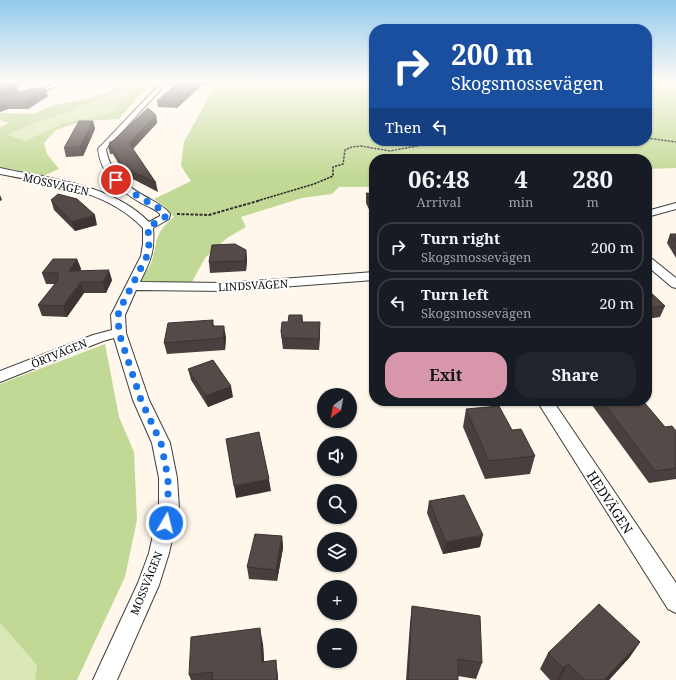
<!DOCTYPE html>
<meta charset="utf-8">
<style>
body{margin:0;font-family:"Noto Serif",serif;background:#20242c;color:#f1f3f6;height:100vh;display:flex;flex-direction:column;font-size:15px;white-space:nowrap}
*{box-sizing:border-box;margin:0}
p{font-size:13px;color:#9ea1a6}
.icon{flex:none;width:22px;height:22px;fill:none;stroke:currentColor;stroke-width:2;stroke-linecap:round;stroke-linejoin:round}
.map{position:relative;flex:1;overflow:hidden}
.details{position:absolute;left:369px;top:154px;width:283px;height:252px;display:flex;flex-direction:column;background:#171b24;border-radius:16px;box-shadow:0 1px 3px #0004}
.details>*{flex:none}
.banner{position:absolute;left:369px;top:24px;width:283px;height:122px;border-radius:16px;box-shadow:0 1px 3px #0004;background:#1a4fa0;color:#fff;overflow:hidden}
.needle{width:26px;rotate:212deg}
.controls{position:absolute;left:317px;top:388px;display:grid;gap:8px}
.controls a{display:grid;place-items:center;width:40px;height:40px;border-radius:50%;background:#171b24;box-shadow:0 1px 3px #0004;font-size:20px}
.pin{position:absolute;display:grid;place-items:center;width:34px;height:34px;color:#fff;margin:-17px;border:2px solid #fff;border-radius:50%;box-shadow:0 1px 4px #0007}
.me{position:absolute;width:44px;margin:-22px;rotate:8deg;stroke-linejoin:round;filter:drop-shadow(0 0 3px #0008)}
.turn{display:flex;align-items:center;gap:14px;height:84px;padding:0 16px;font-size:18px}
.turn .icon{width:52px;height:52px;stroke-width:2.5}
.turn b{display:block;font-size:28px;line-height:34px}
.then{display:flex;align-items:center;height:38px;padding:0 16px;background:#0003;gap:8px;font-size:15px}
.eta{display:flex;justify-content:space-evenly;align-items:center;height:68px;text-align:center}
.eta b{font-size:24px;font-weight:700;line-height:28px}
.primary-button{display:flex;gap:8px;margin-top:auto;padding:8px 16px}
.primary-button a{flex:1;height:46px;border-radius:16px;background:#d896aa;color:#111;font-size:16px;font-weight:700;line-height:46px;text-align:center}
.primary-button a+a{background:#20242c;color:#f1f3f6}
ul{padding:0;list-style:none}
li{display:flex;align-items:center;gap:12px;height:50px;margin:0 8px 6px;padding:0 8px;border:2px solid #363941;border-radius:16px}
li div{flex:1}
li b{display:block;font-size:15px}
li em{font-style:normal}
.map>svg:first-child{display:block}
</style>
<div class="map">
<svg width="676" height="680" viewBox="0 0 676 680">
<rect width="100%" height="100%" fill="#fff7eb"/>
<path fill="#dae8b5" d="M139 82H155L133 91 117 103 120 107 110 113 64 123 25 141 12 137 8 135 29 125 69 112Z
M0 623 37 665 35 680H0Z"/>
<path fill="#c2d995" d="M125 82H139L69 112 29 125 8 135 25 141 64 123 110 113 119 107 117 103C139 87 147 82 174 82L152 87 139 96 119 119 83 121 56 130 44 143 47 154 59 169 43 176 0 167V127L9 123 0 120V113L34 114 46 108 60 104 83 100 109 92Z
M196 82H374V141H647V82H676V168L647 169V159H374V187H339L332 194 302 198 241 217 246 227 227 238 205 258 192 282H140C144 275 150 267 152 260 159 237 154 234 174 217L165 207 154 199 191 181 181 166 184 142 213 89Z
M105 344 119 417 134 452 137 520 125 577 77 680H35L37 665 0 623V384Z"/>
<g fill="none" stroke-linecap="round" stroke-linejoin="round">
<defs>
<path id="street" d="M57 82H66L45 91 0 102V98L41 89Z
M164 82H172L162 88 106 149C110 175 129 188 150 199 158 204 165 207 170 214L169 219 153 228C155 253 150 261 140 282L227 283 374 272V280L227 291 136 290 125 315 126 333 149 400 170 443 177 478 179 508 169 553 159 585 117 680H93L138 583 149 553 159 508V478L152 443 133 400 114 338 103 341 0 382V371L93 335 112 330 111 315 141 256 143 244V228C106 189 49 184 0 174V168C50 179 112 184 149 222L160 216V214C155 209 147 206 141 203 119 190 101 175 98 149L158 86Z
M676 203V209L647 217V211Z
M647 257 651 258 676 278V288L672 287 647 266Z
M537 401H553L676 583V613L668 609Z"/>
</defs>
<use href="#street" stroke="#3f3f3f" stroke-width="2"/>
<path stroke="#2e2e2e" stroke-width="1.5" stroke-dasharray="2.5 1" stroke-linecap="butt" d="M647 138 676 142
M569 141 597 144 614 141
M257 201 314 184 333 176V167L343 164 345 150 352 147 361 146 390 151 422 145 489 143 493 141"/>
<path stroke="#2e2e2e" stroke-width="2" stroke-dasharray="3 1.5" stroke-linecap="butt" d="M177 214 209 215 261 200"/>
<use href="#street" fill="#fff" fill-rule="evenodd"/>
</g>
<path fill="#48403e" d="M0 82 17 87 18 92 48 96 28 109H8L0 112Z
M204 83 177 108 158 107 157 101Z
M156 115 157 123 133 149 156 183 158 192 125 175 113 154H110L108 146 110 144 109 143Z
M93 121 95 129 83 156 66 157 64 148Z
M366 193 374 194V220L366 203Z
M51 200 97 225 75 231 54 210Z
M670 234H676V258L667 243Z
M246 250 247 260 246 271 210 273 209 262Z
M77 259 81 269 80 271 112 280 106 293H84L67 317 42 316 38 305 55 284H46L42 273Z
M647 289 665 306 660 317 647 319Z
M302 315 303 322 320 333 319 350 283 349 282 342 281 331 288 322Z
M213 320 214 326 226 337 225 350 167 354 164 343Z
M188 369 233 397 208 407 191 380Z
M589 401H643L665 427 676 431V479L649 483Z
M466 409 512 430 535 456 530 474 485 479 463 427Z
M429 501 480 547 443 554 427 513Z
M282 536 283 548 277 581 249 579 247 567Z
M412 606 482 663 476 679 458 676V680H406L410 623Z
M640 642 629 658 609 680H550L540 669 548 653Z
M263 644 264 661 278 676V680H191L189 675Z"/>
<path fill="#3b3432" d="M12 82H23L17 87 18 92 0 97V90Z
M198 82H204V83L177 108 176 102Z
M46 89 48 96 28 109 26 102Z
M5 102 8 109 0 112V104Z
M156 115 157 123 131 151 129 143Z
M93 121 95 129 83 156 80 147Z
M0 195 2 200 0 201Z
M95 215 97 225 75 231 72 222Z
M246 250 247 260 246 271 245 261Z
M77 259 81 269 73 282 69 271Z
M109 270 112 280 106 293 103 282Z
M81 282 84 293 67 317 63 306Z
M320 322V333L319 350V339Z
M224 326 226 337 225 350 223 338Z
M231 386 233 397 208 407 206 396Z
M269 479 271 491 236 498 234 486Z
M483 535 480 547 443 554 446 542Z
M282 536 283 548 277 581 276 570Z
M260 628 263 644 265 678 262 662Z
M640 642 629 658 609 680H604Z
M276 660 278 676V680H277Z
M568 664 559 680H557L563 668Z"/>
<path fill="#544a48" stroke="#3b3432" d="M0 82H12L7 85 16 86 0 90Z
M179 82H198L176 102 157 101Z
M35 88 46 89 26 102H5L0 104V96Z
M148 108 156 115 129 143 156 183 123 167 111 146H108L110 144 109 143 114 140Z
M79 121H93L80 147 64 148Z
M366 193 374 194V209Z
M58 194 77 199 95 215 72 222 51 200Z
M670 234H676V242Z
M235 244 246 250 245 261 209 262 212 245Z
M53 259H77L69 271 109 270 103 282H81L63 306 38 305 58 280V273H42Z
M647 289 665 306 647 308Z
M289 315H302V322H320L319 339 282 338 281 331 282 322H288Z
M213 320 212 326H224L223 338 164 343 168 323Z
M213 360 231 386 206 396 188 369Z
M602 401H643L665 427 672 426 676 431V468L655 471Z
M499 406 512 430 521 429 535 456 489 461 466 409Z
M259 432 269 479 234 486 226 439Z
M464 495 483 535 446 542 429 501Z
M255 534 282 536 276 570 247 567Z
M599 604 640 642 604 680H585L568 664 563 668 548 653Z
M412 606 480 616 482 663 458 659V680H408Z
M260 628 262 662 276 660 277 680H212L213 672 189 675 191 637Z"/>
<linearGradient id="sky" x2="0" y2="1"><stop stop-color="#91caed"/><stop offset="0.46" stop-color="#fffbf6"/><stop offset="1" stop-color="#fffbf6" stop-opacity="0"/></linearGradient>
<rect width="676" height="177" fill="url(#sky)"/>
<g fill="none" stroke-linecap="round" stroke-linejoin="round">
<path stroke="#1a73e8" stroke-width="7" stroke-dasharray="0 12.6" d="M116 180 136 195 162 210 165 214V217L148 227 149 244 147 256 123 303 118 315 119 333 141 400 161 443 168 478V508L166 523"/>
</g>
<g text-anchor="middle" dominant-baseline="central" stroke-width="4" stroke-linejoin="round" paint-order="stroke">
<g font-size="11" fill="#0c0c0c" stroke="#fff">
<text transform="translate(56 184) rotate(13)">MOSSVÄGEN</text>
<text transform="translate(253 285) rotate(-3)">LINDSVÄGEN</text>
<text transform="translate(59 353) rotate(-22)">ÖRTVÄGEN</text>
<text transform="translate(146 583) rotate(-68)">MOSSVÄGEN</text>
</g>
<g font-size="13" fill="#0c0c0c" stroke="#fff">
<text transform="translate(610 502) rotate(57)">HEDVÄGEN</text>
</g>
</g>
</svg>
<div class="controls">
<a><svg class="needle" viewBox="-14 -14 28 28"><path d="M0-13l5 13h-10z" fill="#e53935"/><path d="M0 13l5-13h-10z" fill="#9ea1a6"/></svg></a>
<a><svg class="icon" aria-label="sound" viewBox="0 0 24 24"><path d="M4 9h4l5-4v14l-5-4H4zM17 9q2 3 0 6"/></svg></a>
<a><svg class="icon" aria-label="search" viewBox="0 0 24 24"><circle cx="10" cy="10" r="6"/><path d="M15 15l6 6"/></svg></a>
<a><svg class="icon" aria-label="layers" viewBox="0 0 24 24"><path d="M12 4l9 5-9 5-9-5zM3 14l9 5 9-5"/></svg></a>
<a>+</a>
<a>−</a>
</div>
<div class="pin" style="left:116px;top:180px;background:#d93025"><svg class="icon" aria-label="arrive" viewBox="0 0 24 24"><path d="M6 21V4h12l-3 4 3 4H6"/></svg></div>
<svg class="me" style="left:166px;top:523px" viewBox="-20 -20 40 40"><circle r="17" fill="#1a73e8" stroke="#fff" stroke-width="3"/><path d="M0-11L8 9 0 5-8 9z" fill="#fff"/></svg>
<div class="banner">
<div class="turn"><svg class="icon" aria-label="right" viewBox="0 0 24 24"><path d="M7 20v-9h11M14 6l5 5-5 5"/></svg><div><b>200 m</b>Skogsmossevägen</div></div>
<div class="then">Then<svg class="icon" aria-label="left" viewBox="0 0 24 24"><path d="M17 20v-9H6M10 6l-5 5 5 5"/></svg></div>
</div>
<section class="details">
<div class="eta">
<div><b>06:48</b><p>Arrival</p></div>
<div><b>4</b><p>min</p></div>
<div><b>280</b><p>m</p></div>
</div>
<ul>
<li><svg class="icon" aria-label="right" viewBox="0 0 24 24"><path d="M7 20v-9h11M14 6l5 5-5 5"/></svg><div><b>Turn right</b><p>Skogsmossevägen</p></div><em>200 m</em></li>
<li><svg class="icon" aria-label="left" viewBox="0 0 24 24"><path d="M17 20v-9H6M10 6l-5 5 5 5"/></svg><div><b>Turn left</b><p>Skogsmossevägen</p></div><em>20 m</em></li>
</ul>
<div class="primary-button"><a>Exit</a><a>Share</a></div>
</section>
</div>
